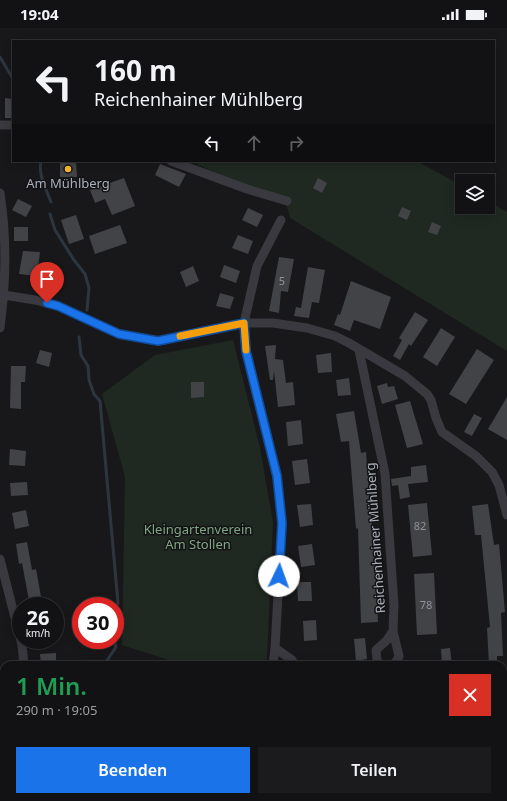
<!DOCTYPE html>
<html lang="de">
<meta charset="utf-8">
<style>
body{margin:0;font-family:"Noto Sans",sans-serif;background:#1b1b1d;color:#f1f3f6;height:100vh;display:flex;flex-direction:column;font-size:15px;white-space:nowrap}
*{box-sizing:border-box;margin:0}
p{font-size:13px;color:#9c9ea0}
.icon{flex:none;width:22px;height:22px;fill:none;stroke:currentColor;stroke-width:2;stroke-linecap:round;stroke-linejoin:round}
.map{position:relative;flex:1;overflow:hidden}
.side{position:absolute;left:0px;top:633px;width:507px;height:140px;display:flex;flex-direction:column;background:#121214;border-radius:12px 12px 0 0;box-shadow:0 2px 10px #0003,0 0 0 1px #313234}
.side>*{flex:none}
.banner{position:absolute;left:12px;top:12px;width:483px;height:122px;border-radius:0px;box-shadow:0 2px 10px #0003,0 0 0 1px #313234;background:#121214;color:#f1f3f6;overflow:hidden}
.buttons{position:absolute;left:455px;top:146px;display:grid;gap:8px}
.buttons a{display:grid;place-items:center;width:40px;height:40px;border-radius:0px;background:#121214;box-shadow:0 2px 10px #0003,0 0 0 1px #313234;font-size:20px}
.speed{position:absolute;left:12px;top:569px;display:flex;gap:8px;font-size:20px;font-weight:700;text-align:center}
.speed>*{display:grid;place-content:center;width:52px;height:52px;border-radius:50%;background:#121214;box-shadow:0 2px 10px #0003,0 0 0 1px #313234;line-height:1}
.speed small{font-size:10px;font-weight:400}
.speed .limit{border:6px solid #d22;background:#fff;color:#111}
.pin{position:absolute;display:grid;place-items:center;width:34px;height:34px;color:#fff;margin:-41px -17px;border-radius:50% 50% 50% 0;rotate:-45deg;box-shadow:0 0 4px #0007}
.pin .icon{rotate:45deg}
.me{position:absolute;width:44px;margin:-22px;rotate:3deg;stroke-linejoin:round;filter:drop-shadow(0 0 3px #0008)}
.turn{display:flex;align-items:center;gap:14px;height:84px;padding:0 16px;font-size:18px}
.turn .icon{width:52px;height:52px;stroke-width:2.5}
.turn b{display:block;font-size:28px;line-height:34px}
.lanes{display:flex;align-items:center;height:38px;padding:0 16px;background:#0003;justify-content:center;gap:20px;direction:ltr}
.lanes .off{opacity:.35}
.round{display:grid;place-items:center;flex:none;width:42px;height:42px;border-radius:0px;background:#1b1b1d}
.headline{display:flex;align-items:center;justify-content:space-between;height:68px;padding:0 16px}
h1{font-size:24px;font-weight:600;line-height:30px;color:#1e9e55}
.cta{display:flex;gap:8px;margin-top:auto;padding:8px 16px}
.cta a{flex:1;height:46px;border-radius:0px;background:#1a73e8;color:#fff;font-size:16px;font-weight:600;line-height:46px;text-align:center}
.cta a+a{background:#1b1b1d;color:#f1f3f6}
.status{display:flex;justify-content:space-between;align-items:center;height:28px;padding:0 20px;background:#121214;direction:ltr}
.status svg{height:11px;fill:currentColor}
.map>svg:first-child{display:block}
</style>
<div class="status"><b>19:04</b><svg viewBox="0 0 49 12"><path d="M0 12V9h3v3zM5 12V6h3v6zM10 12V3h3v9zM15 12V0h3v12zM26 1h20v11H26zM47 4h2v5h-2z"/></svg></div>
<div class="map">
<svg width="507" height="773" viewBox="0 0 507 773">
<rect width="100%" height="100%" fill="#18181a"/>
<path fill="#1f2821" d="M190 133H417L462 158V179H488V173L507 184V323L290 190 287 178Z
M233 312 260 420 273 494 267 631 265 637H184L122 617 125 449 102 366 155 327Z"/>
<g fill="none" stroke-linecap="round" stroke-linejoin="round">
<path stroke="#2d363f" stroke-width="3" d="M0 29 13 51
M41 133C38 147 46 161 51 174
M50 186 55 202 74 232 85 246 89 260 87 282
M79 309 81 327 88 338 89 352 94 366 100 373 118 575 115 582
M104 637 116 619 114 612
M58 773 59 769"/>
</g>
<path fill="#424347" d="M5 70 13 71V90H5Z
M60 133H76L77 149H60Z
M160 136 186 146 179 159 155 147Z
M124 150 135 178 112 187 105 171 95 175 90 162Z
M318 150 327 155 322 165 313 160Z
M18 171 32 178 26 189 12 182Z
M402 179 411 183 407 192 398 188Z
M248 180 263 187 257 199 242 192Z
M76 187 84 211 69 216 61 192Z
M432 194 441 198 437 207 428 204Z
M120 197 127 215 95 226 89 208Z
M14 199H28V213H14Z
M238 207 253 213 248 226 232 220Z
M23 223 40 224 37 248 19 246Z
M279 229 294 231 288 264 281 263 279 285 269 283Z
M224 237 240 243 236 255 220 249Z
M193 238 199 253 186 259 180 244Z
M308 239 325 242 319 275 312 274 309 290 294 288 296 279 301 280Z
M351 253 391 269 380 301 354 292 350 303 334 297 338 286 340 287Z
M220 265 234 269 230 281 216 278Z
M415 284 428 292 411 318 409 316 400 332 393 328 402 312 399 310Z
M441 300 455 309 437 338 423 329Z
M276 317 275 331 283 332 286 355 293 354 295 377 278 379 274 343 273 352H270L265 318Z
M477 321 494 332 466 376 449 366Z
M40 322 52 325 49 339 36 335Z
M331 325 332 344 318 345 316 327Z
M11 338H26L25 354H21V381L10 380Z
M349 350 351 367 338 368 336 352Z
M191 354H204V369L191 370Z
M387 355 388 359 394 358 398 371 382 376 377 358Z
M507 369V412L488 401Z
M410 373 423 416 407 420 395 377Z
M354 383 361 425 366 424 373 513H375L376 552 378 594 361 595 358 500 356 501 349 413 341 414 336 386Z
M474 386 482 390 472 408 464 404Z
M301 392 303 416 288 418 286 394Z
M10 421 26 423 25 438 9 437Z
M307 431 310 455 295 457 292 433Z
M426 437 428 454 408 456 410 469 400 471 398 457 392 458 391 451 411 448V439Z
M27 454 28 467 11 468 10 455Z
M427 475 432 527 413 529 408 477Z
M311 476 313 497 300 499 297 477Z
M488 476 494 517 499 516 505 584 501 585 503 628H497V637H489L487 600 490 599 481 507H475L472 478Z
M26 482 29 498 15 501 12 485Z
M27 514 32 542 36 541 41 569H43L45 578H30L22 535 19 536 16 516Z
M312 516 315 537 301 539 298 518Z
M434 545 437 606 417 607 414 546Z
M297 554H311L312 573H298Z
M316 592 317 612 304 613 303 593Z
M365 610 367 631 356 633 354 611Z
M450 620 452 637H442L441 621Z
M56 625V637H41L40 626Z"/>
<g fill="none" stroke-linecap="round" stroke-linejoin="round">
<path stroke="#39393f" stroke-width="9" d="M0 97H13
M171 133 247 161 287 173
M0 165C7 212 6 253 0 300
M4 267 35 272 58 278 119 306 158 313 244 295H273L307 300 335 308 349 315 405 348 427 366 431 372 436 390 442 404 476 428 492 444 499 457 507 487
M359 322 385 446 394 577 393 603 399 628 398 631 393 637
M0 531 22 617 24 637
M275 620 292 632 295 637
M273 637 275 620 282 495 277 448 246 323 244 295 257 238 281 192
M380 637 377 632 376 622 387 612 393 603"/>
<path stroke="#46484f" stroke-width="12" d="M0 722 4 724
M0 764 4 762
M30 769 32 773"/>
</g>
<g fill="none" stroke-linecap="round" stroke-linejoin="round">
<defs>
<path id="route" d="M47 275 58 278 119 306 158 313 244 295 246 323 277 448 282 495 279 548"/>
</defs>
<use href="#route" stroke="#114b97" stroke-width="10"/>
<use href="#route" stroke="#1a73e8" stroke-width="7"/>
<path stroke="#f59e0b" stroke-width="7" d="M180 308 244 295 246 322"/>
</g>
<circle fill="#f8b932" stroke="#131315" stroke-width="1.5" cx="68" cy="141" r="4"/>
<g text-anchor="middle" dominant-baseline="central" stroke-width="3" stroke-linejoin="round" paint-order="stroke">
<g font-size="11" fill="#90939d">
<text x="282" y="252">5</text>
<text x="420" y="497">82</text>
<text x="426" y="576">78</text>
</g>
<g font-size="13" fill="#aaaeba" stroke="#131315">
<text x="68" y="155">Am Mühlberg</text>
</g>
<g font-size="13" fill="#80a683" stroke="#131315">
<text x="198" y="501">Kleingartenverein<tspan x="198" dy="15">Am Stollen</tspan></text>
</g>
<g font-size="13" fill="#aaaeba" stroke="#131315">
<text transform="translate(375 510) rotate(-94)">Reichenhainer Mühlberg</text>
</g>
</g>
</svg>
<div class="buttons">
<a><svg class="icon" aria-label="layers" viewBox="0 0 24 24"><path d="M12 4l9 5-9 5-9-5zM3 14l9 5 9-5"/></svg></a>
</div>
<div class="speed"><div>26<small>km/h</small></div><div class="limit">30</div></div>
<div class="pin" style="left:47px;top:275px;background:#d93025"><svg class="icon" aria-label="arrive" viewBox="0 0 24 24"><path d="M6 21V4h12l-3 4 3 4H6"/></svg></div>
<svg class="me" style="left:279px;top:548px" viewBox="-20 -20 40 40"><circle r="19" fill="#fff"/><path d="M0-13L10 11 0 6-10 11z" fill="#1a73e8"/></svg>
<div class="banner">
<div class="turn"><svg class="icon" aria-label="left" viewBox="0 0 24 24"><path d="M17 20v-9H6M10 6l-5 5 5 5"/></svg><div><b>160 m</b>Reichenhainer Mühlberg</div></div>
<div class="lanes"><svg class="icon" aria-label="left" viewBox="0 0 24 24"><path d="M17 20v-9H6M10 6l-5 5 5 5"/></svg><svg class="icon off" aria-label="ahead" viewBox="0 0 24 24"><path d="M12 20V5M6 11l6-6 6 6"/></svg><svg class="icon off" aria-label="right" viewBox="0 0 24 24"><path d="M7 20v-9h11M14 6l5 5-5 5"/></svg></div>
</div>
<section class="side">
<div class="headline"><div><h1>1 Min.</h1><p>290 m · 19:05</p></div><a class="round" style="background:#d93025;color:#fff"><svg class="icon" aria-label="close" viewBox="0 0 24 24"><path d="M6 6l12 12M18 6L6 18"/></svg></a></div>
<div class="cta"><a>Beenden</a><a>Teilen</a></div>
</section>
</div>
